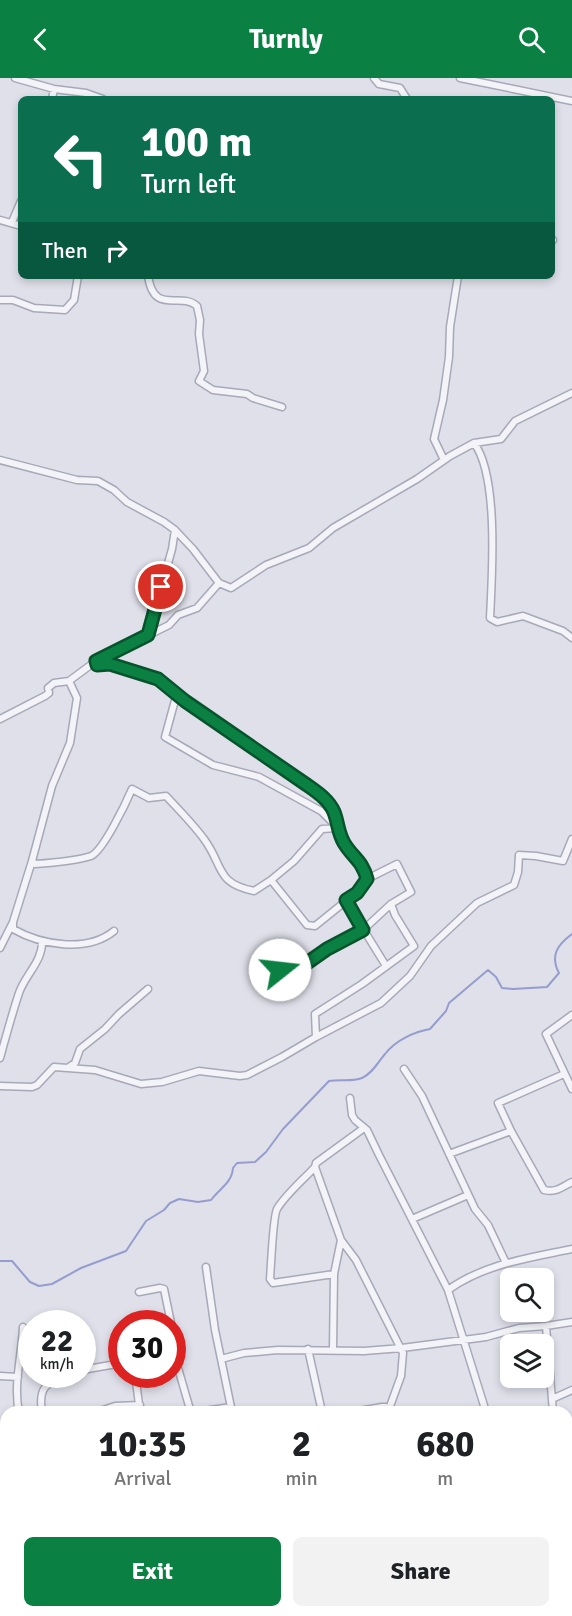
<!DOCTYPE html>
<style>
body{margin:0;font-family:Signika,sans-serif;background:#f2f2f2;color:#202124;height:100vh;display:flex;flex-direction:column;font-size:22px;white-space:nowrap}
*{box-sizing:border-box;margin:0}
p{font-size:20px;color:#757577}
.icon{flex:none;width:33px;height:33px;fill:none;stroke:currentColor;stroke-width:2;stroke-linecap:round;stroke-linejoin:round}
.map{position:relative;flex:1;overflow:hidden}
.side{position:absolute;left:0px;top:1328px;width:573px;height:212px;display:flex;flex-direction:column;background:#fff;border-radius:18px 18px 0 0;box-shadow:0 3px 9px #0003}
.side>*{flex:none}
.top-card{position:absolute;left:18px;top:18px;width:537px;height:183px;border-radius:9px;box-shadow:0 3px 9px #0003;background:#0b6e4f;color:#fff;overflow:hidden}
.tools{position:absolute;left:500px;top:1190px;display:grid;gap:12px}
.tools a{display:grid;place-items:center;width:54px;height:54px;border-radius:9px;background:#fff;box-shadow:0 3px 9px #0003;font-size:30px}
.speed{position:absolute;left:18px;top:1232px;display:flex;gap:12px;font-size:30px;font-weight:700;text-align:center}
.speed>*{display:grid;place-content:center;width:78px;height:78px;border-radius:50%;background:#fff;box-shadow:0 3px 9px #0003;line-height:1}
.speed small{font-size:15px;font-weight:400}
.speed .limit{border:9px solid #d22;background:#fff;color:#111}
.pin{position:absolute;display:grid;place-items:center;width:51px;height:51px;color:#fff;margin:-26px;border:3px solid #fff;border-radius:50%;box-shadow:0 2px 6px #0007}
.me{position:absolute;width:66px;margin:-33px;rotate:74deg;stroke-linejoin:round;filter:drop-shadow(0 0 4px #0008)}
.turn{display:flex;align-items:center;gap:21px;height:126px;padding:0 24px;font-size:27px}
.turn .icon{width:78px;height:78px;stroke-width:2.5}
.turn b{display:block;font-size:42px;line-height:51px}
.then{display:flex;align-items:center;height:57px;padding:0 24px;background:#0003;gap:12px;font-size:22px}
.eta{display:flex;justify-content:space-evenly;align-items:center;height:102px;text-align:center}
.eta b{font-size:36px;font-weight:700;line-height:42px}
.primary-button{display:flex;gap:12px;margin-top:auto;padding:12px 24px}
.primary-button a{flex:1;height:69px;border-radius:9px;background:#0b8043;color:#fff;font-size:24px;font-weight:700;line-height:69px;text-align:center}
.primary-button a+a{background:#f2f2f2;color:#202124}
header{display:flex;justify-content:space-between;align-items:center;height:78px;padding:0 24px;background:#0b8043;color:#fff;font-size:27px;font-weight:700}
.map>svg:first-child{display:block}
</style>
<header><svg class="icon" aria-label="back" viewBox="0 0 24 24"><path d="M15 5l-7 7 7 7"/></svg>Turnly<svg class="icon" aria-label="search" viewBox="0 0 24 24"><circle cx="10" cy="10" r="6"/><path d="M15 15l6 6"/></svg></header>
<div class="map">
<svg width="572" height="1538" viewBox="0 0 572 1538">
<rect width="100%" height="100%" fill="#dfe0ea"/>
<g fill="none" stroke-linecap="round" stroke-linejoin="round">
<path stroke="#969dce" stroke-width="2" d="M0 1183H12L30 1204 39 1208 52 1206 81 1190 126 1173 146 1143 164 1132 170 1125 179 1121 198 1124 211 1122C219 1111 232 1105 233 1090L237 1085 255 1084 266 1074 283 1051 329 1003C340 1001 352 1004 362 1000 373 995 378 984 385 976 396 962 414 954 430 951L446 933 449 925 488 892 496 899 502 910 513 911 547 909 559 895C550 878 557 867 572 856"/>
<defs>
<path id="street" d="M15 0 54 11 86 15 103 21
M374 0 379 6 400 10 407 21
M460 0 572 23
M52 21 54 11
M0 142 21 148
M12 144 21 123
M552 162H553
M148 198C154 238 180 213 197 228L200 242 199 256 204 293 199 303 213 312 247 316 253 320 282 329
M0 222H13L34 230 65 232 74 222 78 198
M474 365C499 398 492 498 490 540L497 544 523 538 563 553 572 560
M0 382 77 402 98 403 114 412 127 424 164 444 175 452 193 471 219 505 231 510 266 487 309 470 333 450 417 401 450 378 474 365 501 361 515 343 572 315
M444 382 434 361 443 322 449 279 450 249 458 198
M148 557 172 471 175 452
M177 615 165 659 213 687 259 699 321 733 337 749
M0 641 45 618 49 615 48 610 54 605 69 603 96 583 169 547 178 537 197 530 219 505
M337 750 322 751 294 783 271 802 307 847 315 848 346 823
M32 783 35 786C50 785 76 783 91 778 103 773 126 725 132 711L149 720 166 718C179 732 193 746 204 761 224 788 215 805 254 813L271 802
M367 801 357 815 346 823 386 888
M13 845V851C41 867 87 875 114 853
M0 870 13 844 32 783 52 708 70 665 77 620 69 603
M280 892 295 882 307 885 327 871 363 852 391 826
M572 937 546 956 572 1011
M316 959 381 925 410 898 431 868 477 825 514 807 518 794 519 777 536 778 563 783 572 761
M0 980C6 958 12 936 19 915 25 897 43 883 42 863
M69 989 75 985 80 971 105 951 119 936 148 911
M404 991 422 1018 475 1131 488 1147 506 1185
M564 996 498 1025 511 1053 544 1112C556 1115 562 1109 572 1104
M0 1008 32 1009 37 1007 54 989 95 992 141 1006 162 1004 199 993 240 998 247 997 282 979 316 959 315 936 362 906 414 868 395 837 391 826 411 814 397 786 367 801 364 788 349 773 340 758 333 732 322 719 307 707 185 623 158 601 110 586 100 587 96 585
M350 1020 352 1037 355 1042 367 1052 379 1077 448 1212 486 1334
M364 1050 316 1085 315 1089 341 1162 356 1182 403 1275 401 1298 389 1331
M449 1076 511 1053
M315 1089C303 1102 286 1116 277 1131 273 1138 271 1188 270 1201L273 1205 334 1196
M412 1141 468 1117
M206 1189 215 1252 232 1334
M448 1212C484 1186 529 1180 572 1171
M139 1214 160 1210 164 1211 171 1245
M546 1248 553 1334
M172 1255 178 1290 189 1328 191 1332 196 1334
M308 1271 322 1334
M333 1271 334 1196 341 1162
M221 1281 244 1275 278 1272 364 1273 402 1270 486 1259 519 1250 546 1248 572 1244
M82 1292 122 1285
M135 1296 140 1334
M0 1298 18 1299
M552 1321 572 1312
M19 1334C13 1307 22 1276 23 1249
M42 1334C38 1310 46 1305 66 1296
M97 1334 115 1328 140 1327
M197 1334 231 1329
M353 1334 382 1329H386L389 1332
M567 1353 572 1352
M0 1372 6 1370
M567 1428 572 1426
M0 1449 6 1446
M567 1497 572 1496
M0 1518 6 1515
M268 1533 269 1538
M400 1533V1538
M468 1533V1538
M537 1533 538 1538
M187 1538V1533
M323 1538 365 1533"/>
</defs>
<use href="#street" stroke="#a8a8b8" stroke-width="9"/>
<use href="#street" stroke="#f3f3f8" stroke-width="6"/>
</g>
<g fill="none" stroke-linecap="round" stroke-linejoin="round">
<defs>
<path id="route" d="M161 509 148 557 96 583 97 587 110 586 158 601 185 623 307 707C317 714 329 722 334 734 338 744 338 755 344 765 353 780 362 782 367 801L357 815 346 822 363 852 327 871 307 885 295 882 280 892"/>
</defs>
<use href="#route" stroke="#07532c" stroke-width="15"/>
<use href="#route" stroke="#0b8043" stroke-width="10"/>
</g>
</svg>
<div class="tools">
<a><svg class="icon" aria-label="search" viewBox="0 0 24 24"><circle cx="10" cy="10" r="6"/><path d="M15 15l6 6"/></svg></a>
<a><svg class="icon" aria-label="layers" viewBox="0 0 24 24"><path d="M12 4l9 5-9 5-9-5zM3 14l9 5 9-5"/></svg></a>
</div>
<div class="speed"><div>22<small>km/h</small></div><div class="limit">30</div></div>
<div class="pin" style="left:161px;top:509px;background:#d93025"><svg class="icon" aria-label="arrive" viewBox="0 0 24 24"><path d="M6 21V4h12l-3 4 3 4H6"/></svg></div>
<svg class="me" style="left:280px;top:892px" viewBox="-20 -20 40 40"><circle r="19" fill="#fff"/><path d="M0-13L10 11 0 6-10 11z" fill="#0b8043"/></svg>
<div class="top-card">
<div class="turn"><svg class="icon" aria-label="left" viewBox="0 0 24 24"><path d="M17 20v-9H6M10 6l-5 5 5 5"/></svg><div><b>100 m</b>Turn left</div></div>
<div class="then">Then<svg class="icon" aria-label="right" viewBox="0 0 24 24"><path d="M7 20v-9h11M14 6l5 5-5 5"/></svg></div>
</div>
<section class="side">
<div class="eta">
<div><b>10:35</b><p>Arrival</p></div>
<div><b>2</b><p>min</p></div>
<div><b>680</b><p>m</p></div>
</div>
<div class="primary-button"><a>Exit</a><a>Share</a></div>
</section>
</div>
